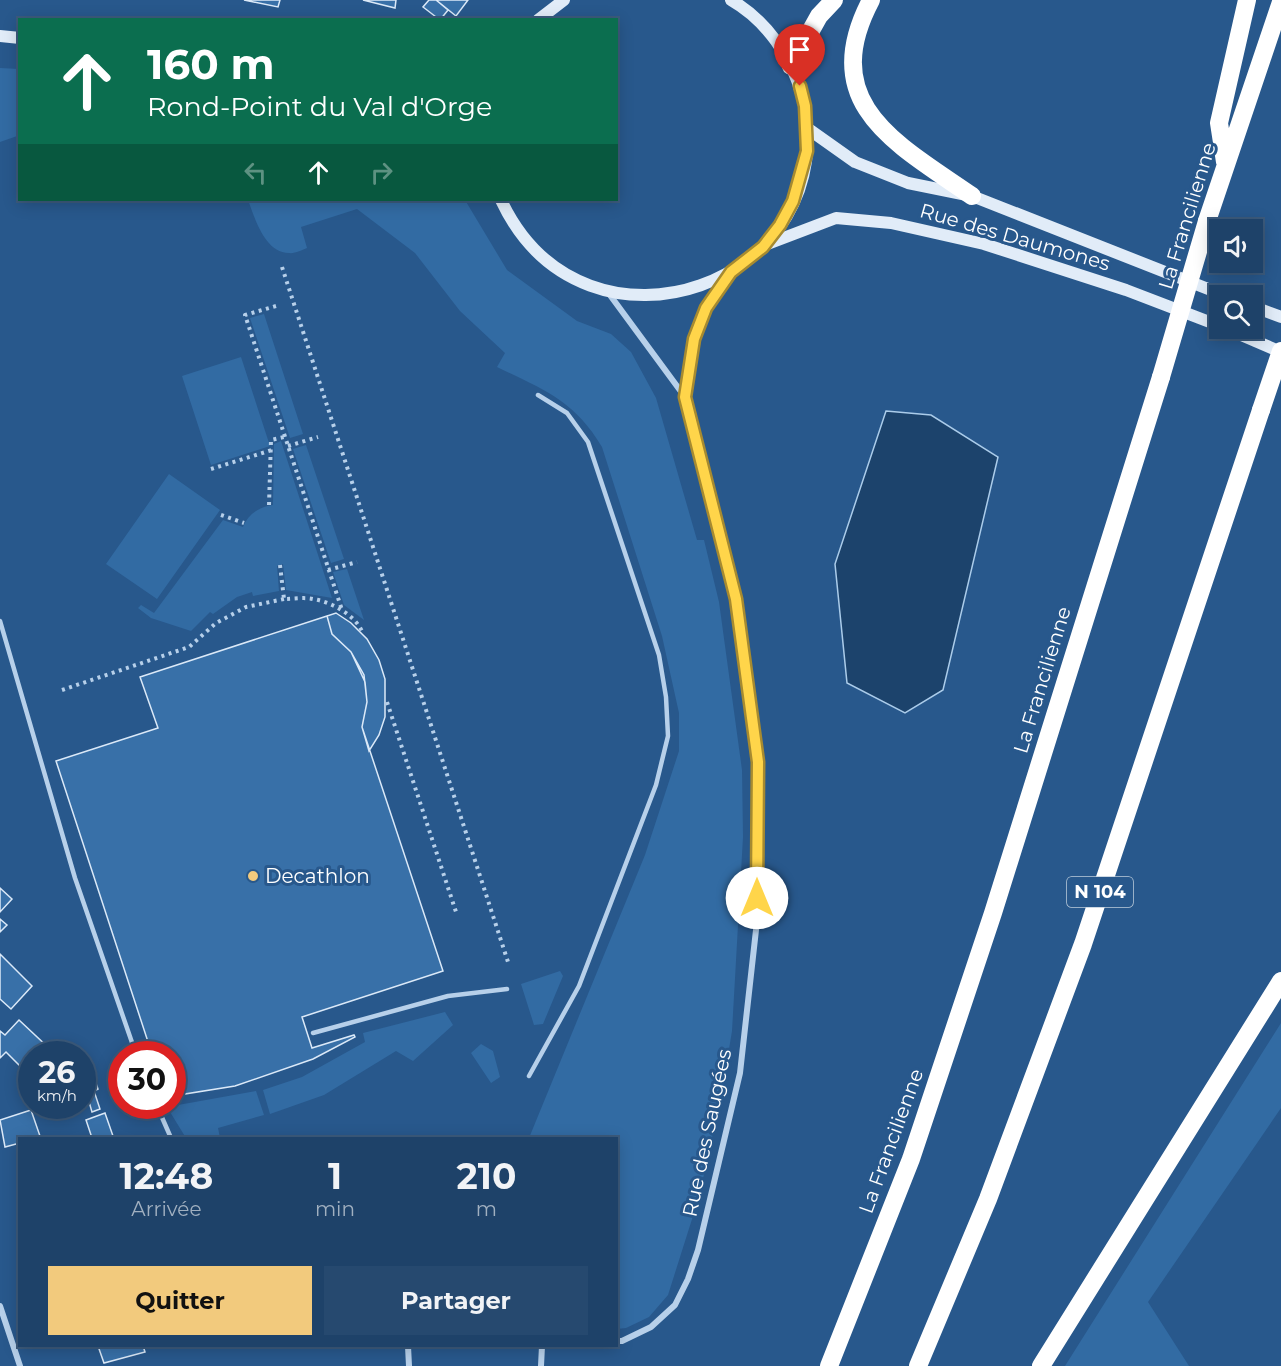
<!DOCTYPE html>
<html lang="fr">
<meta charset="utf-8">
<style>
body{margin:0;font-family:Montserrat,sans-serif;background:#26496f;color:#f1f3f6;height:100vh;display:flex;flex-direction:column;font-size:22px;white-space:nowrap}
*{box-sizing:border-box;margin:0}
p{font-size:20px;color:#a1b0c0}
.icon{flex:none;width:33px;height:33px;fill:none;stroke:currentColor;stroke-width:2;stroke-linecap:round;stroke-linejoin:round}
.map{position:relative;flex:1;overflow:hidden}
.panel{position:absolute;left:18px;top:1137px;width:600px;height:210px;display:flex;flex-direction:column;background:#1e4269;border-radius:0px;box-shadow:0 3px 15px #0003,0 0 0 2px #3c5b7d}
.panel>*{flex:none}
.guide{position:absolute;left:18px;top:18px;width:600px;height:183px;border-radius:0px;box-shadow:0 3px 15px #0003,0 0 0 2px #3c5b7d;background:#0b6e4f;color:#fff;overflow:hidden}
.fabs{position:absolute;left:1209px;top:219px;display:grid;gap:12px}
.fabs a{display:grid;place-items:center;width:54px;height:54px;border-radius:0px;background:#1e4269;box-shadow:0 3px 15px #0003,0 0 0 2px #3c5b7d;font-size:30px}
.speed{position:absolute;left:18px;top:1041px;display:flex;gap:12px;font-size:30px;font-weight:700;text-align:center}
.speed>*{display:grid;place-content:center;width:78px;height:78px;border-radius:50%;background:#1e4269;box-shadow:0 3px 15px #0003,0 0 0 2px #3c5b7d;line-height:1}
.speed small{font-size:15px;font-weight:400}
.speed .limit{border:9px solid #d22;background:#fff;color:#111}
.pin{position:absolute;display:grid;place-items:center;width:51px;height:51px;color:#fff;margin:-62px -26px;border-radius:50% 50% 50% 0;rotate:-45deg;box-shadow:0 0 6px #0007}
.pin .icon{rotate:45deg}
.me{position:absolute;width:66px;margin:-33px;rotate:0deg;stroke-linejoin:round;filter:drop-shadow(0 0 4px #0008)}
.turn{display:flex;align-items:center;gap:21px;height:126px;padding:0 30px;font-size:27px}
.turn .icon{width:78px;height:78px;stroke-width:2.5}
.turn b{display:block;font-size:42px;line-height:51px}
.lanes{display:flex;align-items:center;height:57px;padding:0 30px;background:#0003;justify-content:center;gap:30px;direction:ltr}
.lanes .off{opacity:.35}
.eta{display:flex;justify-content:space-evenly;align-items:center;height:102px;text-align:center}
.eta b{font-size:36px;font-weight:700;line-height:42px}
.cta{display:flex;gap:12px;margin-top:auto;padding:12px 30px}
.cta a{flex:1;height:69px;border-radius:0px;background:#f2ca7d;color:#111;font-size:24px;font-weight:700;line-height:69px;text-align:center}
.cta a+a{background:#26496f;color:#f1f3f6}
.map>svg:first-child{display:block}
</style>
<div class="map">
<svg width="1281" height="1366" viewBox="0 0 1281 1366">
<rect width="100%" height="100%" fill="#28588c"/>
<path fill="#326ba3" d="M0 68 19 69 20 135 0 142Z
M248 200H465L507 270 577 321 611 334 631 352 656 398 697 540H704L719 602 742 770 743 837 732 1031 721 1097 699 1197 668 1295 649 1317 626 1328 617 1329 616 1138H529L645 855 679 751V713L662 636 602 447C574 400 544 390 497 367L505 353 460 311 415 253 357 209 301 227 307 248C302 250 294 254 289 253 264 252 255 218 248 200Z
M264 314 303 434 290 438 250 318Z
M241 357 270 446 211 465 182 376Z
M281 441 332 598 286 590 283 564 277 566 279 591 253 596 252 592 237 597 213 614 210 612 191 631 151 618 138 608 141 605 154 613 223 520 243 527C248 514 259 507 273 505L274 444Z
M306 445 344 559 331 563 293 449Z
M169 474 220 510 157 599 106 564Z
M347 569 364 620 344 605 333 572Z
M560 971 563 976 543 1024 534 1025 521 984Z
M445 1012 453 1025 413 1061 396 1051 324 1095 270 1114 263 1090 302 1077 365 1042 363 1033Z
M1281 1023V1108L1148 1302 1189 1366H1065Z
M481 1044 493 1051 500 1077 491 1083 471 1053Z
M256 1091 264 1115 218 1128 220 1138H186L167 1107Z"/>
<path fill="#1c436c" stroke="#abccea" stroke-width="1.5" d="M886 411 931 415 998 457 943 690 905 713 847 683 835 564Z"/>
<path fill="#3870a8" stroke="#dbe9f8" stroke-width="1.5" d="M244 0H280L278 7Z
M363 0H396L395 8Z
M429 0H436L448 10 440 20 423 7Z
M436 0H468L456 16Z
M336 613 351 623 367 639 379 660 385 679V717L379 735 369 751 362 727 367 702 365 682 351 652 332 634 327 616Z
M327 616 332 634 351 652 364 675 367 702 362 727 443 971 302 1017 312 1048 354 1035 355 1037 313 1059 235 1086 172 1096V1054H152L56 761 158 728 140 677Z
M0 888 12 899 0 912Z
M0 919 7 925 0 932Z
M0 954 32 986 11 1009 0 999Z
M19 1020 53 1052 32 1054 30 1076 6 1052 0 1058V1031L5 1035Z
M93 1074 98 1089 94 1091 100 1109 92 1112 82 1078Z
M31 1110 40 1136 20 1138V1143L5 1147 0 1120Z
M105 1113 113 1136 92 1138 86 1120Z
M98 1346H143L145 1352 104 1363Z"/>
<g fill="none" stroke-linecap="round" stroke-linejoin="round">
<path stroke="#b7d0ea" stroke-width="4" stroke-dasharray="3 4.5" stroke-linecap="butt" d="M282 267 508 962
M276 306 245 315 342 610
M288 446 318 437
M211 469 272 450
M269 505 271 440 284 437
M221 515 244 523
M280 565 284 599C293 599 304 597 313 599 332 602 357 616 363 634
M328 570 357 562
M62 690 189 647 216 623 246 607 284 599
M387 702 457 915"/>
<path stroke="#b7d0ea" stroke-width="4.5" d="M0 621 75 878 136 1054
M313 1033 448 996 507 989
M529 1076 579 986 656 785 668 736 666 697 659 655 588 442 567 413 538 395
M157 1106 171 1138"/>
<path stroke="#b7d0ea" stroke-width="6" d="M607 291 685 397 736 599 758 762 757 921 740 1073 698 1250 688 1279 675 1305 651 1327 622 1341H616
M685 397 694 339 706 308 731 272
M0 1306 20 1366
M408 1346 409 1366
M541 1366 542 1346"/>
<path stroke="#e1ecf8" stroke-width="12" d="M538 20 564 0
M0 36 20 38
M807 128 855 162 908 183 972 196 1226 296
M501 200C585 379 849 283 802 96 792 57 766 20 731 0
M765 245 836 218 891 223 984 244 1126 290 1220 326
M1252 306 1281 317
M1225 328 1281 352"/>
<path stroke="#fff" stroke-width="18" d="M871 0C816 104 897 144 972 196
M791 66 819 16 834 0
M1225 162 1219 123 1247 0
M1207 221 1281 2
M829 1366 911 1159 993 913 1161 377
M918 1366 988 1199 1083 944 1261 410
M1041 1366 1281 981"/>
<path stroke="#fff" stroke-width="18" d="M1161 377 1207 221
M1261 410 1281 351"/>
</g>
<g fill="none" stroke-linecap="round" stroke-linejoin="round">
<defs>
<path id="route" d="M757 898 758 762 736 599 685 397 694 339 706 308 731 272 763 247 780 225 793 201 807 151 805 106 800 86"/>
</defs>
<use href="#route" stroke="#a68a30" stroke-width="15"/>
<use href="#route" stroke="#ffd54a" stroke-width="10"/>
</g>
<circle fill="#f2ca7d" stroke="#28588c" stroke-width="2" cx="253" cy="876" r="6"/>
<g text-anchor="middle" dominant-baseline="central" stroke-width="6" stroke-linejoin="round" paint-order="stroke">
<rect fill="#28588c" stroke="#becddc" stroke-width="1.5" x="1067" y="877" width="66" height="30" rx="4.5"/>
<g font-size="18" font-weight="bold" fill="#fff">
<text x="1100" y="892">N 104</text>
</g>
<g font-size="20" fill="#fff" stroke="#28588c">
<text transform="translate(1187 216) rotate(-73)">La Francilienne</text>
<text transform="translate(1015 237) rotate(16)">Rue des Daumones</text>
<text transform="translate(1042 680) rotate(-73)">La Francilienne</text>
<text transform="translate(707 1133) rotate(-78)">Rue des Saugées</text>
<text transform="translate(891 1141) rotate(-70)">La Francilienne</text>
</g>
<g font-size="20" fill="#fff" stroke="#28588c" text-anchor="start">
<text x="265" y="876">Decathlon</text>
</g>
</g>
</svg>
<div class="fabs">
<a><svg class="icon" aria-label="sound" viewBox="0 0 24 24"><path d="M4 9h4l5-4v14l-5-4H4zM17 9q2 3 0 6"/></svg></a>
<a><svg class="icon" aria-label="search" viewBox="0 0 24 24"><circle cx="10" cy="10" r="6"/><path d="M15 15l6 6"/></svg></a>
</div>
<div class="speed"><div>26<small>km/h</small></div><div class="limit">30</div></div>
<div class="pin" style="left:800px;top:86px;background:#d93025"><svg class="icon" aria-label="arrive" viewBox="0 0 24 24"><path d="M6 21V4h12l-3 4 3 4H6"/></svg></div>
<svg class="me" style="left:757px;top:898px" viewBox="-20 -20 40 40"><circle r="19" fill="#fff"/><path d="M0-13L10 11 0 6-10 11z" fill="#ffd54a"/></svg>
<div class="guide">
<div class="turn"><svg class="icon" aria-label="ahead" viewBox="0 0 24 24"><path d="M12 20V5M6 11l6-6 6 6"/></svg><div><b>160 m</b>Rond-Point du Val d'Orge</div></div>
<div class="lanes"><svg class="icon off" aria-label="left" viewBox="0 0 24 24"><path d="M17 20v-9H6M10 6l-5 5 5 5"/></svg><svg class="icon" aria-label="ahead" viewBox="0 0 24 24"><path d="M12 20V5M6 11l6-6 6 6"/></svg><svg class="icon off" aria-label="right" viewBox="0 0 24 24"><path d="M7 20v-9h11M14 6l5 5-5 5"/></svg></div>
</div>
<section class="panel">
<div class="eta">
<div><b>12:48</b><p>Arrivée</p></div>
<div><b>1</b><p>min</p></div>
<div><b>210</b><p>m</p></div>
</div>
<div class="cta"><a>Quitter</a><a>Partager</a></div>
</section>
</div>
